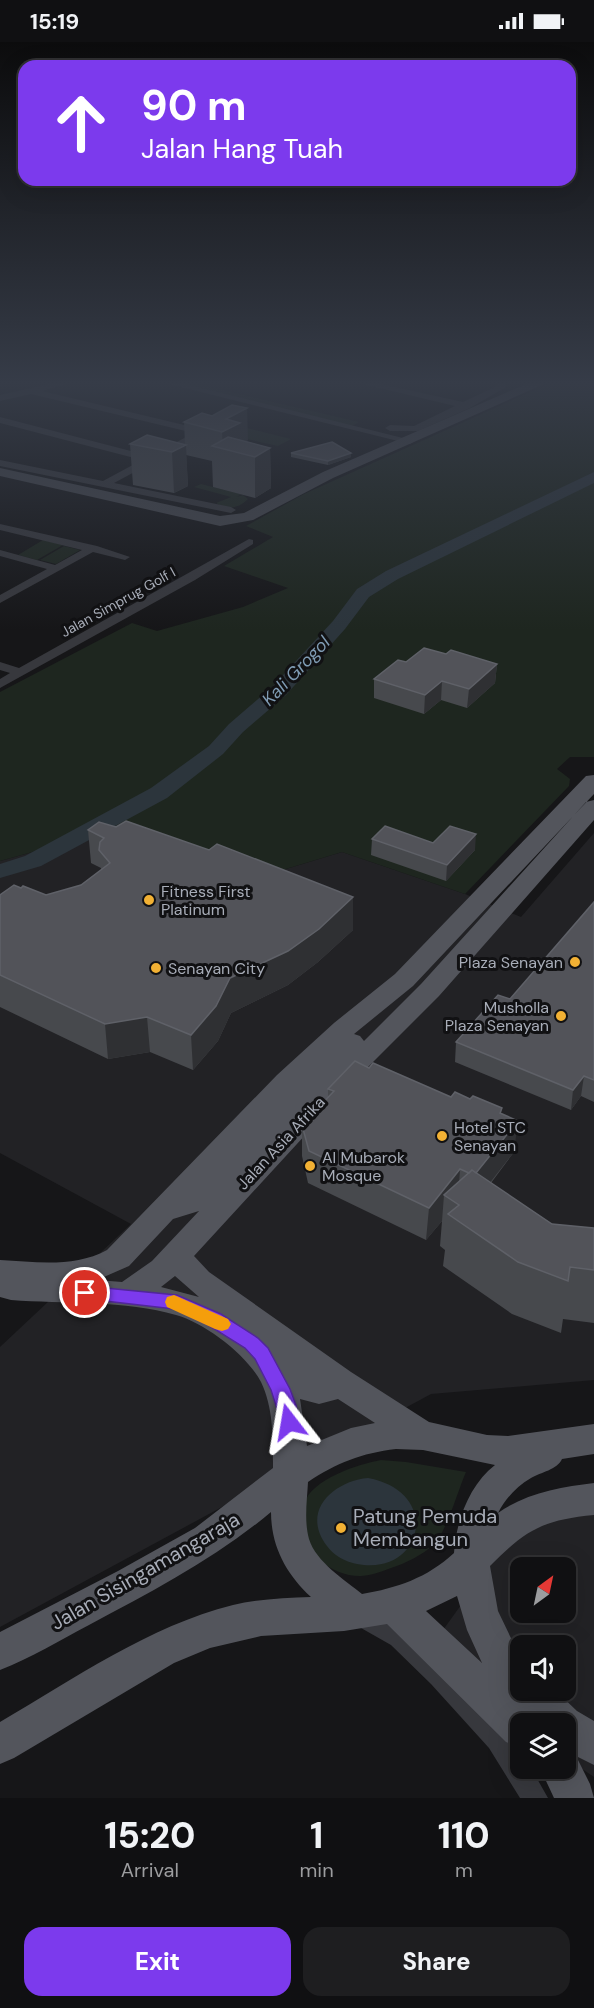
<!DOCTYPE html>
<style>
body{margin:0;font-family:"DM Sans",sans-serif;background:#1e1e20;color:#f1f3f6;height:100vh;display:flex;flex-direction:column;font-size:22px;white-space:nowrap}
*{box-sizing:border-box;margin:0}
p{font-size:20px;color:#9c9d9f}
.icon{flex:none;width:33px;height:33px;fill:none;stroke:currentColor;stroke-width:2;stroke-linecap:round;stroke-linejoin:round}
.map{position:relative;height:1756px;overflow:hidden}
.side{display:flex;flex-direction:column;background:#101012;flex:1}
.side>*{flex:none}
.top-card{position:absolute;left:18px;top:18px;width:558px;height:126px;border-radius:18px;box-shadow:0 6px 24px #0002,0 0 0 2px #303032;background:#7c3aed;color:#fff;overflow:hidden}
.needle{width:39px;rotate:33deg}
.fabs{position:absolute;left:510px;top:1515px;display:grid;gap:12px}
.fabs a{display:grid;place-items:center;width:66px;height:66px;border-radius:12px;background:#101012;box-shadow:0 6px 24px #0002,0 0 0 2px #303032;font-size:30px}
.pin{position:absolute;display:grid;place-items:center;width:51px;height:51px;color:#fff;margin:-26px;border:3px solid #fff;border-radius:50%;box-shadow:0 2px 6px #0007}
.me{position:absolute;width:66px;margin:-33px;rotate:346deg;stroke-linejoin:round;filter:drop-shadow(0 0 4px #0008)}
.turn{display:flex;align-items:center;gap:21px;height:126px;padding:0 24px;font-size:27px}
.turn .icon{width:78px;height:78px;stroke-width:2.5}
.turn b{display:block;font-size:42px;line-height:51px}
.eta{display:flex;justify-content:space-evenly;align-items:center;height:102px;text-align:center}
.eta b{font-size:36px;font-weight:800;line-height:42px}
.button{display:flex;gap:12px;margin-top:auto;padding:12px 24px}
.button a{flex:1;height:69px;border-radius:18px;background:#7c3aed;color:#fff;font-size:24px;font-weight:800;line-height:69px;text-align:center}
.button a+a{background:#1e1e20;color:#f1f3f6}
.status{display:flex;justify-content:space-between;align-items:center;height:42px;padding:0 30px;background:#101012;direction:ltr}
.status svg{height:16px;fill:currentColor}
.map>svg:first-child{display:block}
</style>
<div class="status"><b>15:19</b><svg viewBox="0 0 49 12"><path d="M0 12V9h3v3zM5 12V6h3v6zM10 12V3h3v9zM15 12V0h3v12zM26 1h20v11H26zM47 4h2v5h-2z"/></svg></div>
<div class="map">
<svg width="594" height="1756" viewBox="0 0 594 1756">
<rect width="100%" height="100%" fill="#161618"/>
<path fill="#222225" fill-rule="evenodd" d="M130 783 266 833 342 810 465 852 521 875 594 791V1338L431 1352 0 1585V1305L131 1182 0 1111V819Z
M594 1450V1735L566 1716V1682H520V1686L420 1620 502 1506ZM520 1526H566V1570H520ZM520 1604H566V1648H520Z"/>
<path fill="#1e261f" d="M177 342H196L359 380 352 384Z
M548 342H594V715H570L557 727 570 737 569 744 465 852 342 810 266 833 130 783 0 819V650L132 581 157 589 243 565 288 546 224 524 273 495 246 484 304 452Z
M247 386 291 397 278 404 233 394Z
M201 442 242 452 236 455 243 453 248 457C238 467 227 468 216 461L231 455 194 445Z
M43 498 63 503 37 518 18 513Z
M64 504 80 508 56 522 40 518Z
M381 1418 406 1420 466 1430C458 1448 447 1489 434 1502 423 1513 406 1521 391 1526 380 1530 370 1534 360 1534 323 1534 293 1498 304 1462 311 1437 359 1422 381 1418Z"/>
<path fill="#2c353c" d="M368 1436C443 1450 423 1535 357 1522 346 1520 334 1514 327 1504 300 1469 334 1439 368 1436Z"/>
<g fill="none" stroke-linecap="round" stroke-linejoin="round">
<path fill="#2c353c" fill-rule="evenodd" d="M594 430V441L398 537 369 555 345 587 286 653 243 690 223 712 167 756 41 824 0 836V822L25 814 151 746 209 704 229 682 272 645 333 579 357 547 386 529Z"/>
<path fill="#37383d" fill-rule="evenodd" d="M49 342H66L42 349 205 388V392L114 441 231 465 236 468 231 471 0 424V418L103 439 142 418 0 381V375L150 414 194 391 31 352 0 359V353Z
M169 342H185L415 399 410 402Z
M363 342H381L463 360 497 344 496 342H505L506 345 470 366 418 389H390L385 386 390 383 414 384 455 364Z
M0 482 97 504 130 515 125 518 93 510 0 561V553L47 527 0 514V508L55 523 82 508 0 488Z
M249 497 253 498V502L195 538 0 646V637L10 631 0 628V620L19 626Z
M362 1563 407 1587 449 1626 507 1688 520 1710V1726H531L548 1756H520L489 1706 431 1642 391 1603 354 1582 350 1574 354 1566Z"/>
<path fill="#45474d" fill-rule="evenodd" d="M526 342H544L333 436 253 478 220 484 0 434V426L220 474 244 471 323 430Z"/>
<path fill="#53555c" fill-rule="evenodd" d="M594 733V752L413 944 354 992 360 994 364 999 421 942 586 760 594 758V778L439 954 364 1029 194 1214 209 1230 351 1330 429 1380 487 1393 508 1394 594 1382V1412L562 1417C557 1428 541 1430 531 1436 516 1445 506 1456 498 1471 526 1451 561 1445 594 1441V1473C542 1478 526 1488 490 1524L498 1569 520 1615V1648H555L577 1669 594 1679V1723L576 1714 590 1742 594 1756H554L540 1726H566V1708L569 1709 566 1707V1682H520V1705L506 1700 387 1582 344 1589 261 1594 210 1606 174 1621 14 1716 0 1722V1680C74 1637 149 1584 233 1563 258 1557 285 1556 311 1555 286 1532 271 1504 271 1470 216 1516 153 1549 89 1583 60 1598 31 1616 0 1628V1590L118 1529 195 1486 273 1426V1421C273 1394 273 1365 261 1340 247 1313 205 1281 176 1273 126 1258 63 1262 11 1258L0 1255V1218C36 1220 74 1226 107 1208L277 1033 334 981 395 932 586 734ZM199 1169 152 1219 122 1240 97 1238 129 1224 173 1177ZM175 1234 199 1255 161 1245ZM300 1357 319 1362 338 1357 375 1381 351 1386 307 1404ZM396 1407 423 1408 495 1423C469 1443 456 1480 454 1511 427 1536 397 1546 362 1552 345 1538 316 1520 309 1497 304 1479 307 1459 308 1440 336 1421 362 1411 396 1407ZM457 1554 467 1588 482 1621 426 1569Z"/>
</g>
<path fill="#47494d" d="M202 371 248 398 245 399 270 406 271 446 255 456 213 445 212 419 186 413 188 444 174 451 133 443 130 402 185 403 184 380Z
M291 411 351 415 328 423 291 415Z
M446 612 497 622 495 641 467 666 441 658 424 672 374 656V637L406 620Z
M88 788 209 808 353 855V888L318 920 288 943 231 971 218 999 193 1028 150 1010 108 1017 0 965V853L21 846 46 853 81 843 101 828V826L91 821Z
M372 797 433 801 475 808 446 839 371 813Z
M594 860V1060L581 1054 571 1068 455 1020 456 1000 510 957Z
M369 1026 451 1055 470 1057 502 1066 501 1071 514 1110 491 1141 552 1182 594 1186V1281L563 1277 561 1291 512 1272 443 1224 445 1208 440 1204 442 1179 426 1198 308 1141 302 1114V1083L328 1055V1047Z"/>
<path fill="#2f3033" d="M247 366 248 398 240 402 223 407 222 390 226 377Z
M186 403 188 444 174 451 172 410Z
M270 406 271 446 255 456V415Z
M351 411V415L328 423V419Z
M497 622 495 641 467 666 469 647Z
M442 639 441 658 424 672 425 653Z
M476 792 475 808 446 839 447 823Z
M353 855V888L318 920 288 943 231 971 218 999 193 1028 191 993 230 936Z
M147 975 150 1010 108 1017 105 982Z
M584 1034 581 1054 571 1068 573 1048Z
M518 1079 514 1110 471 1165 474 1133Z
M460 1127 458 1159 444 1153 442 1179 426 1198 429 1166Z"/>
<path fill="#525359" stroke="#5f6168" stroke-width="1.5" d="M232 363 247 366 226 377 240 381 222 390 184 380 202 371 212 374Z
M147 393 186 403 172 410 130 402Z
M228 395 270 406 255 415 212 404Z
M332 400 351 411 328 419 291 411Z
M424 606 446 612 451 608 497 622 469 647 442 639 425 653 374 637 398 618 406 620Z
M126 779 209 808 217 802 353 855 319 887 288 909 230 936 216 964 191 993 147 975 105 982 0 933V853L14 843 21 846 23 844 46 853 81 843 110 821 99 808 100 800 104 796 88 788 99 780 116 785Z
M385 784 433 801 450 784 476 792 447 823 372 797Z
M594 860V1038L584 1034 573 1048 456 1000 498 953 510 957Z
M355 1019 369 1026 373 1021 451 1055 455 1050 470 1057 473 1054 502 1066 500 1071 518 1079 476 1131 472 1128 469 1131 460 1127 429 1166 309 1109 302 1083 334 1049 328 1047Z
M472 1128 552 1182 594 1186V1228L570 1225 568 1239 518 1220 448 1172 459 1163 444 1153Z"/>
<linearGradient id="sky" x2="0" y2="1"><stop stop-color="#0c0c0d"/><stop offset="0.58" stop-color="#363c48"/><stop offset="1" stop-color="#363c48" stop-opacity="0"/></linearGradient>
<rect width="594" height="588" fill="url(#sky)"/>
<path fill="#7c3aed" stroke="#51269a" stroke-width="1.5" d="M85 1244 177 1253 221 1272 258 1296 268 1306 290 1347 296 1363 299 1380 296 1386 289 1388 283 1386 271 1348 255 1317 245 1306 208 1283 174 1267 79 1256 76 1251 79 1246Z"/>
<path fill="#f59e0b" d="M174 1253 228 1277 231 1282 228 1287 222 1289 215 1287 167 1265 165 1260 167 1255Z"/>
<g fill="#f2b134" stroke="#111113" stroke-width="2">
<circle cx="149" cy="858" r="6"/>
<circle cx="575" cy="920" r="6"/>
<circle cx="156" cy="926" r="6"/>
<circle cx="561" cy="974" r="6"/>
<circle cx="442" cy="1094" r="6"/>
<circle cx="310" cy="1124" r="6"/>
<circle cx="341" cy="1486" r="6"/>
</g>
<g text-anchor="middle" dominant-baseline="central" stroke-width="6" stroke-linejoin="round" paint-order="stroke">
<g font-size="14" fill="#a8adb8" stroke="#111113">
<text transform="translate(118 560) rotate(-29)">Jalan Simprug Golf I</text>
</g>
<g font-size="16" fill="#a8adb8" stroke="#111113" text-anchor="start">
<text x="161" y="849">Fitness First<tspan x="161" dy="18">Platinum</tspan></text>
<text x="563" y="920" text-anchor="end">Plaza Senayan</text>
<text x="168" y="926">Senayan City</text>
<text x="549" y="965" text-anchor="end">Musholla<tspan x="549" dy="18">Plaza Senayan</tspan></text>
<text x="454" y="1085">Hotel STC<tspan x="454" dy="18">Senayan</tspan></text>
<text x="322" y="1115">Al Mubarok<tspan x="322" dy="18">Mosque</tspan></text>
</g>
<g font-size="16" fill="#a8adb8" stroke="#111113">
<text transform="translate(281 1101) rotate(-47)">Jalan Asia Afrika</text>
</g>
<g font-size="18" font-style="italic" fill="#7f9bb3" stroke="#111113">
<text transform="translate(296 629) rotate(-46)">Kali Grogol</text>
</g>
<g font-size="20" fill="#a8adb8" stroke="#111113" text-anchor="start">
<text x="353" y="1474">Patung Pemuda<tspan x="353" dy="23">Membangun</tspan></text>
</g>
<g font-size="20" fill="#a8adb8" stroke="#111113">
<text transform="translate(145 1529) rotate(-30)">Jalan Sisingamangaraja</text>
</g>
</g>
</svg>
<div class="fabs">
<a><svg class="needle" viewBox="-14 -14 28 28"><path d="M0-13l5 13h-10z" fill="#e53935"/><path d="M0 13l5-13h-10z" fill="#9c9d9f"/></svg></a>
<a><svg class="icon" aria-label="sound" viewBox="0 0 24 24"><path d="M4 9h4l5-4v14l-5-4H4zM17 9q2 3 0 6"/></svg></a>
<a><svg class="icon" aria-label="layers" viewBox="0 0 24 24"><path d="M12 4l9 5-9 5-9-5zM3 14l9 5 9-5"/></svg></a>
</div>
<div class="pin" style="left:85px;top:1251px;background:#d93025"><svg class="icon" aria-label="arrive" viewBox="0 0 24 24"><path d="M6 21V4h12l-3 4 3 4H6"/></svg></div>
<svg class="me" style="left:289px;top:1380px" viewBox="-20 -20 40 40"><path d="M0-17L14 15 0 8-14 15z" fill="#7c3aed" stroke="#fff" stroke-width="4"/></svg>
<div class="top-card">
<div class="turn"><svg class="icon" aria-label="ahead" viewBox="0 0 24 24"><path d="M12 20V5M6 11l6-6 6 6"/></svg><div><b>90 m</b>Jalan Hang Tuah</div></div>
</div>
</div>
<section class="side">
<div class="eta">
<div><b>15:20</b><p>Arrival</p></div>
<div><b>1</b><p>min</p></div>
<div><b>110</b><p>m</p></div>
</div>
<div class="button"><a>Exit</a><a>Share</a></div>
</section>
